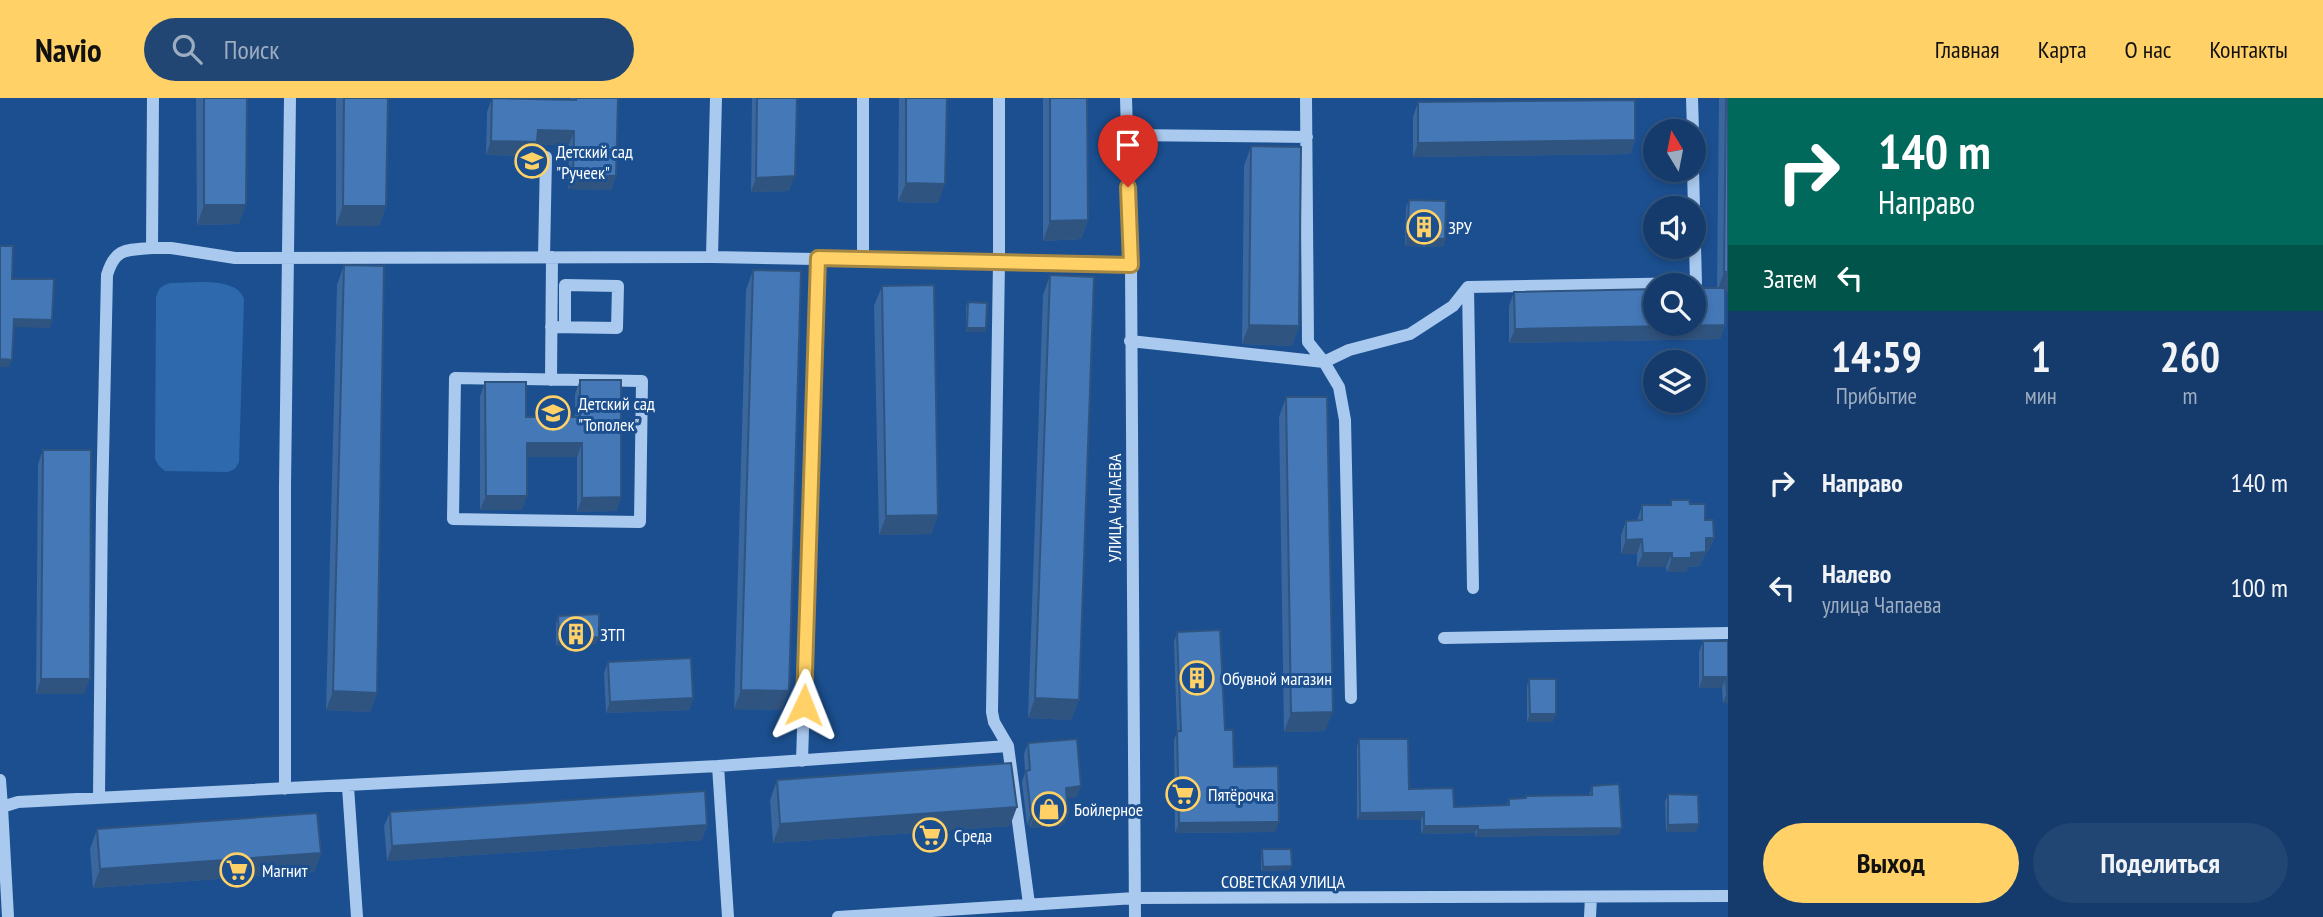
<!DOCTYPE html>
<html lang="ru">
<meta charset="utf-8">
<style>
body{margin:0;font-family:"PT Sans Narrow",sans-serif;background:#214673;color:#f1f3f6;height:100vh;display:flex;flex-direction:column;font-size:26px;white-space:nowrap}
*{box-sizing:border-box;margin:0}
p{font-size:23px;color:#9dadc1}
.icon{flex:none;width:38px;height:38px;fill:none;stroke:currentColor;stroke-width:2;stroke-linecap:round;stroke-linejoin:round}
.map{position:relative;flex:1;overflow:hidden}
.side{display:flex;flex-direction:column;background:#143b6b;width:595px}
.side>*{flex:none}
.top-card{background:#00695c;color:#fff;overflow:hidden}
.needle{width:46px;rotate:350deg}
.buttons{position:absolute;left:1643px;top:21px;display:grid;gap:14px}
.buttons a{display:grid;place-items:center;width:63px;height:63px;border-radius:50%;background:#143b6b;box-shadow:0 4px 10px #0003,0 0 0 2px #33557e;font-size:35px}
.pin{position:absolute;display:grid;place-items:center;width:60px;height:60px;color:#fff;margin:-72px -30px;border-radius:50% 50% 50% 0;rotate:-45deg;box-shadow:0 0 7px #0007}
.pin .icon{rotate:45deg}
.me{position:absolute;width:77px;margin:-38px;rotate:2deg;stroke-linejoin:round;filter:drop-shadow(0 0 5px #0008)}
.turn{display:flex;align-items:center;gap:24px;height:147px;padding:0 35px;font-size:32px}
.turn .icon{width:91px;height:91px;stroke-width:2.5}
.turn b{display:block;font-size:49px;line-height:60px}
.then{display:flex;align-items:center;height:66px;padding:0 35px;background:#0003;gap:14px;font-size:26px}
.eta{display:flex;justify-content:space-evenly;align-items:center;height:119px;text-align:center}
.eta b{font-size:42px;font-weight:700;line-height:49px}
.button{display:flex;gap:14px;margin-top:auto;padding:14px 35px}
.button a{flex:1;height:80px;border-radius:42px;background:#ffd166;color:#111;font-size:28px;font-weight:700;line-height:80px;text-align:center}
.button a+a{background:#214673;color:#f1f3f6}
ul{padding:0;list-style:none}
li{display:flex;align-items:center;gap:21px;height:105px;padding:0 35px}
li div{flex:1}
li b{display:block;font-size:26px}
li em{font-style:normal}
header{display:flex;align-items:center;gap:42px;box-sizing:border-box;height:98px;padding:0 35px;background:#ffd166;color:#111}
header strong{font-size:33px}
nav{display:flex;gap:38px;margin-inline-start:auto;font-size:24px}
.search{width:490px;height:63px;background:#214673;display:flex;align-items:center;gap:18px;box-sizing:border-box;padding:0 24px;border-radius:38px;color:#9dadc1;font-size:26px}
main{display:flex;flex:1;min-height:0}
.map>svg:first-child{display:block}
</style>
<header>
<strong>Navio</strong>
<div class="search"><svg class="icon" aria-label="search" viewBox="0 0 24 24"><circle cx="10" cy="10" r="6"/><path d="M15 15l6 6"/></svg>Поиск</div>
<nav><a>Главная</a><a>Карта</a><a>О нас</a><a>Контакты</a></nav>
</header>
<main>
<div class="map">
<svg width="1728" height="819" viewBox="0 0 1728 819">
<rect width="100%" height="100%" fill="#1b4f8f"/>
<path fill="#2e69ad" d="M171 185C193 185 236 178 244 201L239 364 235 371 228 374 165 373 159 368 155 361 156 200C158 190 162 187 171 185Z"/>
<g fill="none" stroke-linecap="round" stroke-linejoin="round">
<path stroke="#a9c9ee" stroke-width="12" d="M999 0V164L992 614 994 624 1008 648
M1126 0 1131 167 1135 819
M1306 0 1308 244 1324 264 1349 252 1410 236 1453 208 1468 189
M1692 0 1693 33
M1127 37 1307 39
M152 150H171L235 160 712 159 1131 167
M544 159 546 59
M712 159 716 0
M863 160V0
M1468 189 1696 185 1693 72
M1468 189 1473 490
M551 229 617 230 618 188 565 187V229
M1130 243 1324 264 1339 289 1345 322 1351 600
M455 280 642 283 640 424 453 421Z
M551 282 552 159
M1444 540 1728 535
M802 663 818 160
M718 668 728 819
M0 682 2 709
M348 689 357 819
M285 691V388L290 0
M99 699 102 406 107 177C115 150 126 152 152 150L153 0
M8 819 2 709 18 704 718 668 1008 648 1029 806
M838 819 1135 800 1728 798
M1590 819 1591 799"/>
</g>
<path fill="#3a679d" d="M196 0H247L239 126 197 127Z
M336 0H388L386 108 379 128H336Z
M492 0 571 2V0H618L616 78 611 92 568 91 569 47H536L532 58 486 57 487 14Z
M752 0H797L789 93 751 94Z
M899 0H947L938 105 898 104Z
M1043 0H1087L1088 122 1081 141 1043 143Z
M1719 0H1728L1725 194V227L1720 241 1509 245V208L1514 194 1717 190Z
M1418 4 1635 42 1630 56 1413 59V19Z
M1251 48 1299 228 1292 248 1242 246 1244 68Z
M1409 102 1445 141 1443 149 1405 148 1406 109Z
M344 167 377 595 370 614 326 612 337 187Z
M753 172 782 612 734 611 746 192Z
M1050 177 1079 602 1071 622 1028 620 1043 197Z
M882 188 938 417 931 436 879 437 874 208Z
M968 204 986 230 985 234H966V208Z
M580 282 621 399 616 413 577 414V359H527L522 412H480V298L485 284 526 319H575V296Z
M1286 299 1325 633 1284 634 1279 319Z
M43 352 84 596H36L38 366Z
M1671 402 1690 406 1705 422 1714 440 1708 454H1706L1700 468 1688 469 1686 474H1667L1666 469H1637V456H1621V437L1626 423H1637L1642 407H1669Z
M558 518 596 546 556 548V525Z
M1177 534 1225 632 1234 669 1275 734 1175 735 1174 643 1177 633 1174 544Z
M1703 543H1728V605H1723L1722 590H1699V554Z
M608 564 693 600 689 612 606 615 604 575Z
M1529 581 1553 624H1527V588Z
M1359 641 1409 691 1454 709 1507 707 1509 701 1525 700 1526 698 1589 697 1592 688 1619 737 1475 739V735L1421 736V722H1357V649Z
M1028 645 1077 699 1067 700 1068 716 1064 727 1030 730V727H1027L1022 684 1025 674 1024 656Z
M777 682 1010 728 773 745 770 702Z
M1668 696 1696 734H1666L1665 704Z
M390 714 707 727 702 742 387 763 384 728Z
M97 731 321 755 314 774 93 790 90 751Z
M1262 751 1290 772 1261 773V755Z"/>
<path fill="#305480" d="M538 32 574 33 569 47H536L532 58 486 57 491 43Z
M1635 42 1630 56 1413 59 1418 45Z
M573 77 616 78 611 92 568 91Z
M795 78 789 93 751 94 756 80Z
M906 85 945 86 938 105 898 104Z
M204 107H246L239 126 197 127Z
M343 108H386L379 128H336Z
M1088 122 1081 141 1043 143 1050 123Z
M1407 140 1445 141 1443 149 1405 148Z
M1724 174H1728V194H1717Z
M14 221 52 222 50 230 12 229Z
M1249 227 1299 228 1292 248 1242 246Z
M1725 227 1720 241 1509 245 1515 231Z
M967 230H986L985 234H966Z
M0 261 12 262 9 269H0Z
M527 345H582L577 359H522Z
M486 398H527L522 412H480Z
M621 399 616 413 577 414 582 400Z
M938 417 931 436 879 437 886 418Z
M1706 440H1714L1708 454H1706L1700 468 1688 469 1686 474H1667L1672 460 1691 455Z
M1642 441 1637 456H1621L1626 442Z
M1643 455H1672L1666 469H1637Z
M599 539 596 546 556 548 559 540Z
M1703 579H1726L1722 590H1699Z
M41 581H90L84 596H36Z
M741 592 789 593 782 612 734 611Z
M333 593 377 595 370 614 326 612Z
M1727 594H1728V605H1723Z
M693 600 689 612 606 615 610 604Z
M1035 600 1079 602 1071 622 1028 620Z
M1333 614 1325 633 1284 634 1291 615Z
M1530 616H1556L1553 624H1527Z
M1081 688 1077 699 1062 701 1066 690Z
M1017 709 1010 728 773 745 780 726Z
M1424 714 1421 722H1357L1360 715Z
M1031 716H1034L1030 727H1027Z
M1068 716 1064 727 1030 730 1034 719Z
M1279 724 1275 734 1175 735 1179 725Z
M1699 726 1696 734H1666L1668 727Z
M707 727 702 742 387 763 392 748Z
M1424 728H1478L1475 735 1421 736Z
M1622 730 1619 737 1475 739 1478 732Z
M321 755 314 774 93 790 100 771Z
M1292 768 1290 772 1261 773 1263 769Z"/>
<path fill="#4478b7" stroke="#305480" stroke-width="2" d="M204 0H247L246 107H204Z
M344 0H388L386 108H343Z
M492 0 576 2V0H618L616 78 573 77 574 33 538 32 537 44 491 43Z
M757 0H797L795 78 756 80Z
M906 0H947L945 86 906 85Z
M1050 0H1087L1088 122 1050 123Z
M1726 0H1728V174H1724Z
M1635 2V42L1418 45V4Z
M1251 48 1301 49 1299 228 1249 227Z
M1409 102 1446 103 1445 141 1407 140Z
M0 148H13L12 181H54L52 222 14 221 12 262 0 261Z
M344 167 384 168 377 595 333 593Z
M753 172 801 173 789 593 741 592Z
M1050 177 1094 179 1079 602 1035 600Z
M934 187 938 417 886 418 882 188Z
M1694 190H1725V227L1515 231 1514 194 1656 191V226H1694Z
M968 204 987 205 986 230H967Z
M580 282H621V399L582 400V345H527V398H486L485 284H526V319H580Z
M1286 299H1327L1333 614 1291 615Z
M43 352H91L90 581H41Z
M1671 402H1689L1690 406H1705V422H1713L1714 440H1706V454L1691 455V460H1672V455H1643L1642 441 1626 442V423L1642 422V407H1671Z
M599 516V539L559 540 558 518Z
M1220 532 1225 632H1233L1234 669 1278 668 1279 724 1179 725 1177 633H1181L1177 534Z
M1703 543H1728V594H1727L1726 579H1703Z
M691 560 693 600 610 604 608 564Z
M1529 581H1556V616H1530Z
M1077 641 1081 688 1066 690 1068 716 1034 719V716H1031L1026 673 1030 672 1028 645Z
M1359 641H1408L1409 691 1453 690 1454 709 1509 707V701L1526 700V698L1592 697V688L1619 686 1622 730 1478 732V728H1424V714L1360 715Z
M1011 665 1017 709 780 726 777 682Z
M705 693 707 727 392 748 390 714Z
M1668 696 1698 697 1699 726 1668 727Z
M317 715 321 755 100 771 97 731Z
M1262 751H1291L1292 768 1263 769Z"/>
<g fill="none" stroke-linecap="round" stroke-linejoin="round">
<defs>
<path id="route" d="M804 607 818 160 1131 167 1128 89"/>
</defs>
<use href="#route" stroke="#a68842" stroke-width="18"/>
<use href="#route" stroke="#ffd166" stroke-width="12"/>
</g>
<defs>
<symbol id="school-ring" viewBox="-11 -11 22 22"><circle r="9.5" fill="#1b4f8f" stroke="#ffd166" stroke-width="1.5"/><path d="M0-5L7-2L0 1L-7-2ZM-4 1L0 2.5L4 1V4Q0 6-4 4Z" fill="#ffd166"/></symbol>
<symbol id="building-ring" viewBox="-11 -11 22 22"><circle r="9.5" fill="#1b4f8f" stroke="#ffd166" stroke-width="1.5"/><path d="M-4-6H4V6H1V3H-1V6H-4ZM-2.5-4.3h1.7v1.8h-1.7ZM.8-4.3h1.7v1.8H.8ZM-2.5-1h1.7V.8h-1.7ZM.8-1h1.7V.8H.8Z" fill="#ffd166"/></symbol>
<symbol id="supermarket-ring" viewBox="-11 -11 22 22"><circle r="9.5" fill="#1b4f8f" stroke="#ffd166" stroke-width="1.5"/><path d="M-6-5.5h2.5l.6 2H6L4.5 2H-2.5L-4.4-4H-6ZM-1.5 3.2a1.3 1.3 0 1 0 .1 0ZM3 3.2a1.3 1.3 0 1 0 .1 0Z" fill="#ffd166"/></symbol>
<symbol id="shop-ring" viewBox="-11 -11 22 22"><circle r="9.5" fill="#1b4f8f" stroke="#ffd166" stroke-width="1.5"/><path d="M-5-2.5h2.3a2.7 3.5 0 0 1 5.4 0H5L5.5 6h-11ZM-1.5-2.5h3a1.5 2.3 0 0 0-3 0Z" fill="#ffd166"/></symbol>
</defs>
<g fill-rule="evenodd">
<use href="#school-ring" x="513" y="44" width="38" height="38"/>
<use href="#building-ring" x="1405" y="110" width="38" height="38"/>
<use href="#school-ring" x="534" y="296" width="38" height="38"/>
<use href="#building-ring" x="557" y="517" width="38" height="38"/>
<use href="#building-ring" x="1178" y="561" width="38" height="38"/>
<use href="#supermarket-ring" x="1164" y="677" width="38" height="38"/>
<use href="#shop-ring" x="1030" y="692" width="38" height="38"/>
<use href="#supermarket-ring" x="911" y="718" width="38" height="38"/>
<use href="#supermarket-ring" x="218" y="753" width="38" height="38"/>
</g>
<g text-anchor="middle" dominant-baseline="central" stroke-width="6" stroke-linejoin="round" paint-order="stroke">
<g font-size="18" fill="#fff" stroke="#1b4f8f" text-anchor="start">
<text x="556" y="53">Детский сад<tspan x="556" dy="21">"Ручеек"</tspan></text>
<text x="1448" y="129">ЗРУ</text>
<text x="578" y="305">Детский сад<tspan x="578" dy="21">"Тополек"</tspan></text>
<text x="600" y="536">ЗТП</text>
<text x="1222" y="580">Обувной магазин</text>
<text x="1208" y="696">Пятёрочка</text>
<text x="1074" y="711">Бойлерное</text>
<text x="954" y="737">Среда</text>
<text x="262" y="772">Магнит</text>
</g>
<g font-size="18" fill="#fff" stroke="#1b4f8f">
<text transform="translate(1114 410) rotate(-90)">УЛИЦА ЧАПАЕВА</text>
<text x="1283" y="783">СОВЕТСКАЯ УЛИЦА</text>
</g>
</g>
</svg>
<div class="buttons">
<a><svg class="needle" viewBox="-14 -14 28 28"><path d="M0-13l5 13h-10z" fill="#e53935"/><path d="M0 13l5-13h-10z" fill="#9dadc1"/></svg></a>
<a><svg class="icon" aria-label="sound" viewBox="0 0 24 24"><path d="M4 9h4l5-4v14l-5-4H4zM17 9q2 3 0 6"/></svg></a>
<a><svg class="icon" aria-label="search" viewBox="0 0 24 24"><circle cx="10" cy="10" r="6"/><path d="M15 15l6 6"/></svg></a>
<a><svg class="icon" aria-label="layers" viewBox="0 0 24 24"><path d="M12 4l9 5-9 5-9-5zM3 14l9 5 9-5"/></svg></a>
</div>
<div class="pin" style="left:1128px;top:89px;background:#d93025"><svg class="icon" aria-label="arrive" viewBox="0 0 24 24"><path d="M6 21V4h12l-3 4 3 4H6"/></svg></div>
<svg class="me" style="left:804px;top:607px" viewBox="-20 -20 40 40"><path d="M0-17L14 15 0 8-14 15z" fill="#ffd166" stroke="#fff" stroke-width="4"/></svg>
</div>
<section class="side">
<div class="top-card">
<div class="turn"><svg class="icon" aria-label="right" viewBox="0 0 24 24"><path d="M7 20v-9h11M14 6l5 5-5 5"/></svg><div><b>140 m</b>Направо</div></div>
<div class="then">Затем<svg class="icon" aria-label="left" viewBox="0 0 24 24"><path d="M17 20v-9H6M10 6l-5 5 5 5"/></svg></div>
</div>
<div class="eta">
<div><b>14:59</b><p>Прибытие</p></div>
<div><b>1</b><p>мин</p></div>
<div><b>260</b><p>m</p></div>
</div>
<ul>
<li><svg class="icon" aria-label="right" viewBox="0 0 24 24"><path d="M7 20v-9h11M14 6l5 5-5 5"/></svg><div><b>Направо</b></div><em>140 m</em></li>
<li><svg class="icon" aria-label="left" viewBox="0 0 24 24"><path d="M17 20v-9H6M10 6l-5 5 5 5"/></svg><div><b>Налево</b><p>улица Чапаева</p></div><em>100 m</em></li>
</ul>
<div class="button"><a>Выход</a><a>Поделиться</a></div>
</section>
</main>
